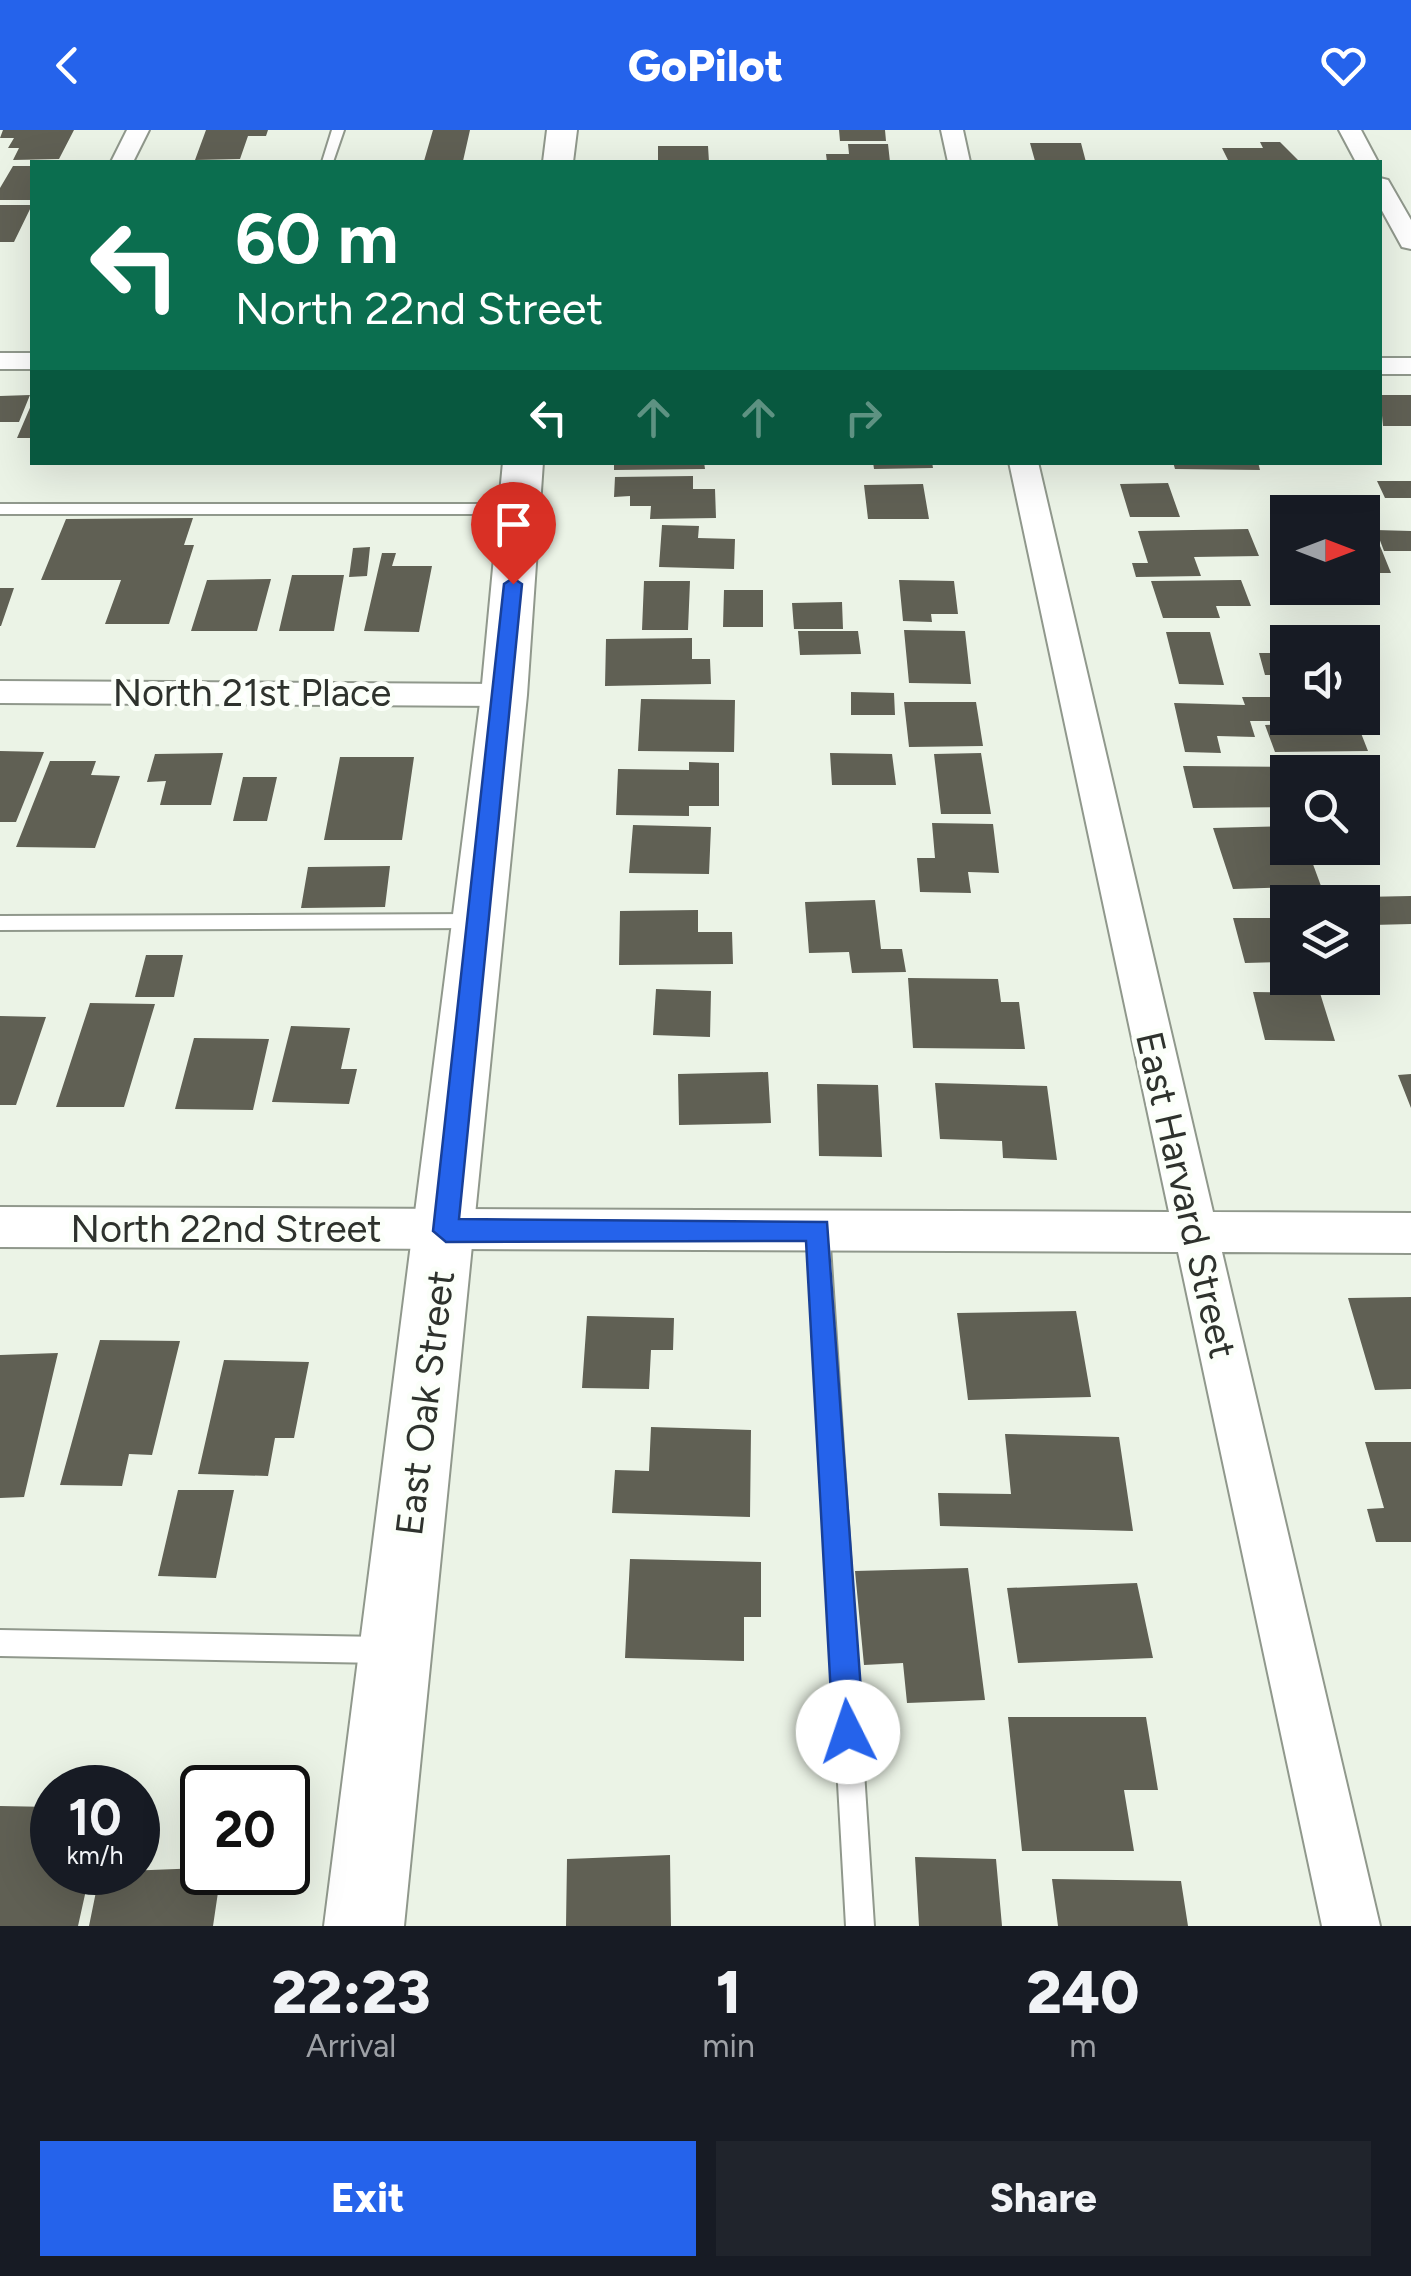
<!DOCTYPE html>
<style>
body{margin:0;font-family:Figtree,sans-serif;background:#20242c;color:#f1f3f6;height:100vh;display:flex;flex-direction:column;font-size:38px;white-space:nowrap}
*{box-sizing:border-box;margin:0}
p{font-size:32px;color:#9ea1a6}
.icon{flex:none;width:55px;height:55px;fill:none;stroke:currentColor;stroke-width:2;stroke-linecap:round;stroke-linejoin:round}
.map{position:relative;height:1796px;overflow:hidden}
.panel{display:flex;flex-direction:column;background:#171b24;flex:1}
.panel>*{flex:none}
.guide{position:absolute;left:30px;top:30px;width:1352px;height:305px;border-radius:0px;box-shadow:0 10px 40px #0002;background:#0b6e4f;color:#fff;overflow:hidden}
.needle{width:65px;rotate:90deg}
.buttons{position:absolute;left:1270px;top:365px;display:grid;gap:20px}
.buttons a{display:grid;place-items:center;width:110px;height:110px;border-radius:0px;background:#171b24;box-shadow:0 10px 40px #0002;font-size:50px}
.speed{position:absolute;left:30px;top:1635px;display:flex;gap:20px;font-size:50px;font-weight:700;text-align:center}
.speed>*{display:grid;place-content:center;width:130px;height:130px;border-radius:50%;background:#171b24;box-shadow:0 10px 40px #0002;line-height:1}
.speed small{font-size:25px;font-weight:400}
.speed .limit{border:5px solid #111;border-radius:15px;background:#fff;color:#111}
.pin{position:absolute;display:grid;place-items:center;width:85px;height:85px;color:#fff;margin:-102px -42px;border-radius:50% 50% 50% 0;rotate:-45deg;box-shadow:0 0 10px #0007}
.pin .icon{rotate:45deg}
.me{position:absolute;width:110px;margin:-55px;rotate:356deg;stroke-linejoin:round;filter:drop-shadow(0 0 8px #0008)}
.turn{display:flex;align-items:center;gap:35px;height:210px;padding:0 40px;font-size:45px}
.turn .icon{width:130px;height:130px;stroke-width:2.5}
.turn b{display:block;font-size:70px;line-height:85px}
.lanes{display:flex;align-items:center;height:95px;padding:0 40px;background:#0003;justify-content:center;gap:50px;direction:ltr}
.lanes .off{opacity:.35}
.eta{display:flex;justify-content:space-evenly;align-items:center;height:170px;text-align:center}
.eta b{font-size:60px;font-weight:800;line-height:70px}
.cta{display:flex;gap:20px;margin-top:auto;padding:20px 40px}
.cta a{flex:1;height:115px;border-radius:0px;background:#2563eb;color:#fff;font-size:40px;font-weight:800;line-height:115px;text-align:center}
.cta a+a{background:#20242c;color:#f1f3f6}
header{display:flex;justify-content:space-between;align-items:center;height:130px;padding:0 40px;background:#2563eb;color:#fff;font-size:45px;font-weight:800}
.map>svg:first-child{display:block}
</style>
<header><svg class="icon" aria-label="back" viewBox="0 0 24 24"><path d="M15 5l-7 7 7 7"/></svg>GoPilot<svg class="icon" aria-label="heart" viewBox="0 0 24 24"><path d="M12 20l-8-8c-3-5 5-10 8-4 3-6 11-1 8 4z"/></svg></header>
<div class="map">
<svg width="1411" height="1796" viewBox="0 0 1411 1796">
<rect width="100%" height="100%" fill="#ebf3e6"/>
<path fill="#606054" d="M3 0H74L59 29 13 30 19 18H8L14 8H0Z
M206 0H268L266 6H248L240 29 195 30Z
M433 0H470L463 31H424Z
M839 0H885L886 11H840Z
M1260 12H1280L1300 32H1229L1222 18H1263Z
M1030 13H1081L1086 32 1035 31Z
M848 14H888L890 32H827L826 24H849Z
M658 16H708L709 32H658Z
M13 36H32V70H0V58Z
M0 75H32L14 112H0Z
M30 265 19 292H0V266Z
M1380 265H1411V296H1383Z
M32 273V308H17Z
M614 332H704L705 339 614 340Z
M873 332H932L933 338 874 339Z
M1173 332H1258L1260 340 1175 339Z
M693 346V359H715L716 388 650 389 651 376H630V366L614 367 615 347Z
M1377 351H1411V368H1385Z
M1168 353 1180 387H1130L1120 354Z
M923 354 929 389H868L864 355Z
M193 388 184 415H194L169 494H105L121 450H41L66 389Z
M662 395 699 396 698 408 735 409 734 439 659 437Z
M1248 399 1259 426 1194 427 1201 446 1136 447 1132 433H1148L1138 401Z
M1376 400 1411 401V421H1384Z
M1362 405 1376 406 1391 443H1362Z
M370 417 367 446 349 447 353 418Z
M382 423H396L392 436H432L419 502 364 501Z
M292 445H344L334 501H279Z
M271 449 257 501H191L207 450Z
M899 450 954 451 958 484H931L932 492 903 491Z
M1241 450 1251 476H1216L1220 488H1163L1151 451Z
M644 451H690L688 500H642Z
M0 458H14L1 496H0Z
M724 460H763V497H723Z
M842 472 843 499H794L792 473Z
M904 500 965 501 971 554 909 553Z
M798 501H858L861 524 800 525Z
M1166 502H1210L1224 555 1179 554Z
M692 508V529H710L711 554 605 556 606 509Z
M1259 523H1288V545H1265Z
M851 562 894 563 895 585H851Z
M1242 567H1270L1277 591H1250L1255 607 1217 606 1221 623 1185 622 1174 573 1245 575Z
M641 569 735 570 734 622 638 621Z
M904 572H976L983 616 909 617Z
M1357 593 1368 621 1275 622 1265 595Z
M0 621 44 622 16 692H0Z
M223 623 211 675H160L166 651 147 652 155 624Z
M830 623 892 624 896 655H832Z
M981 623 991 684H941L934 624Z
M340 627H414L402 710H324Z
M50 631H96L91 645 120 646 95 718 16 717Z
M689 632 719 633V676H689V686L616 685 618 639 689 640Z
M1183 636 1298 637 1300 642H1288V677L1193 678Z
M243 647H277L267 691H233Z
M932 693 993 694 999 743 968 742 971 763 920 762 917 728H935Z
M633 695 711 697 709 744 629 743Z
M1288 696V718H1307L1321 756 1233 759 1213 698Z
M390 736 385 777 301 778 308 737Z
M1411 766V794L1373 795 1362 767Z
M875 770 881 819H902L906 842 852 843 849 822 809 823 805 772Z
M698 780V802H732L733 834 619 835 620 781Z
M1233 788H1288V832L1245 833Z
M146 825H183L174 867H135Z
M908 848 998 849 1001 872H1019L1025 919 913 918Z
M656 859 711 861 710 907 653 905Z
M1253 862 1320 863 1335 911 1265 910Z
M90 873 155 874 124 977H56Z
M0 886 46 887 16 975H0Z
M291 896 350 898 341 939H357L349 974 272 972Z
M194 908 269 909 253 980 175 979Z
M768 942 771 993 679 995 678 944Z
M1411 944V978L1398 945Z
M935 953 1047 956 1057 1030 1003 1028 1002 1011 940 1009Z
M817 954 878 955 882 1027 819 1026Z
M1411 1167V1259L1375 1260 1348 1168Z
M1076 1181 1091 1267 968 1270 957 1183Z
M587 1186 674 1188 673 1220H651L649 1259 582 1258Z
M100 1210 180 1211 152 1325 129 1324 122 1356 60 1355Z
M58 1223 24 1367 0 1368V1225Z
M224 1230 309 1232 294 1308H275L268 1346 198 1344Z
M651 1297 751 1300 750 1387 612 1383 615 1340 649 1341Z
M1005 1304 1119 1307 1133 1401 940 1396 938 1363 1011 1364Z
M1365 1312H1411V1412H1376L1367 1379 1384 1378Z
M178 1360H234L216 1448 158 1446Z
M630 1429 761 1432V1487H744V1531L625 1528Z
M968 1438 985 1570 907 1573 903 1533 864 1535 855 1441Z
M1137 1453 1153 1528 1018 1533 1007 1458Z
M1008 1587H1146L1158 1660H1124L1134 1721H1022Z
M0 1676 52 1677V1742H90L78 1796H0Z
M670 1725 671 1796H566L567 1729Z
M915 1727 996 1729 1002 1796H919Z
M202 1738V1742H221L213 1796H89L100 1742Z
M1052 1749 1181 1751 1188 1796H1058Z"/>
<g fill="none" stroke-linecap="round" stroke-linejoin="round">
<defs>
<path id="lane" d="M332 0H344L333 32H322Z
M0 374H519L526 379 519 384H0Z
M477 784 486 791 477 798 0 800V786Z
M818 1090 826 1093 829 1100 874 1796H846L807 1100 810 1093Z
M0 1500 383 1507 392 1511 396 1520 392 1529 383 1533 0 1526Z"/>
<path id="street" d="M127 0H149L133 32H111Z
M941 0H963L970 32H948Z
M1339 0H1361L1378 32H1356Z
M1380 48 1388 50 1411 90V119L1402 117 1380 77Z
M0 223H32V239H0Z
M1380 228H1411V244H1380Z
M1009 332H1038L1213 1082 1411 1083V1123L1222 1122 1380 1796H1322L1178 1122 0 1117V1077L1169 1082Z
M0 551 504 554 516 557 521 565 516 573 504 576 0 573Z"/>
<path id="secondary" d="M547 0H577L573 32H543Z
M503 332H543L527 565 404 1796H324L481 565Z"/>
</defs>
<use href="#lane" stroke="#90988c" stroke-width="4"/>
<use href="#street" stroke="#90988c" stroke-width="4"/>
<use href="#secondary" stroke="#90988c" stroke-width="4"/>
<use href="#lane" fill="#fff" fill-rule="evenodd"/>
<use href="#street" fill="#fff" fill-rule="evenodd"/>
<use href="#secondary" fill="#fff" fill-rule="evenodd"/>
</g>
<path fill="#2563eb" stroke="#184099" stroke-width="2.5" d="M513 448 522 454 459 1089 827 1092 864 1602 859 1613 848 1618 837 1613 833 1602 806 1111 446 1112 433 1101 504 454Z"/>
<g text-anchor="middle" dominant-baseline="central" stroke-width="10" stroke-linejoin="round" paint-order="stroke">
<g font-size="38" fill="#2e322d" stroke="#fbfff9">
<text x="252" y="563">North 21st Place</text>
<text transform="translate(1186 1065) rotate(77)">East Harvard Street</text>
<text x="226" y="1099">North 22nd Street</text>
<text transform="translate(425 1273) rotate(-83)">East Oak Street</text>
</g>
</g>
</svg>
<div class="buttons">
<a><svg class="needle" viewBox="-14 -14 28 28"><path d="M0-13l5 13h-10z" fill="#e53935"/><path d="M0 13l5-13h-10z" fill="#9ea1a6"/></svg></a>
<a><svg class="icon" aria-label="sound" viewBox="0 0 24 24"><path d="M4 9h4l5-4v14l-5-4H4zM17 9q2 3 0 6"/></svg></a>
<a><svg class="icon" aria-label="search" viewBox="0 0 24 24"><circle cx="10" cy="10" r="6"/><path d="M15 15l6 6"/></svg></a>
<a><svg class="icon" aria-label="layers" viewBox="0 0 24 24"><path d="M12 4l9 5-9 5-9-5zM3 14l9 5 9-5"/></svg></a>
</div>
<div class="speed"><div>10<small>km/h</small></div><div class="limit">20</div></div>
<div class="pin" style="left:513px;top:454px;background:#d93025"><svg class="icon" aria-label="arrive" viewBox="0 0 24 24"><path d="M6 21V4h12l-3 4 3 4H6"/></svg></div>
<svg class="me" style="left:848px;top:1602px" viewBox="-20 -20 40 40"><circle r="19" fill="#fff"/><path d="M0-13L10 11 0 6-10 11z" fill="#2563eb"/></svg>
<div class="guide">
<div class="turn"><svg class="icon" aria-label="left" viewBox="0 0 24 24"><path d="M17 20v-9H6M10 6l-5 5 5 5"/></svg><div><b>60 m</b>North 22nd Street</div></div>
<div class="lanes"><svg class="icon" aria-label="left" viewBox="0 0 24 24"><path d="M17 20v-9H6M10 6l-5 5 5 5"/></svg><svg class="icon off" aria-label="ahead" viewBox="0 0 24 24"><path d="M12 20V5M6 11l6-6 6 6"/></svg><svg class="icon off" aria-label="ahead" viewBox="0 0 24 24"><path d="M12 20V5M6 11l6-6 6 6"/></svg><svg class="icon off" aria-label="right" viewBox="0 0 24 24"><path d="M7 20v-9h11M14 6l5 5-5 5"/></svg></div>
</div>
</div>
<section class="panel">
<div class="eta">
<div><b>22:23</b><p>Arrival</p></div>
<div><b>1</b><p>min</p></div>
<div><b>240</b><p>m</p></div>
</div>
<div class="cta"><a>Exit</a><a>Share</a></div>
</section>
